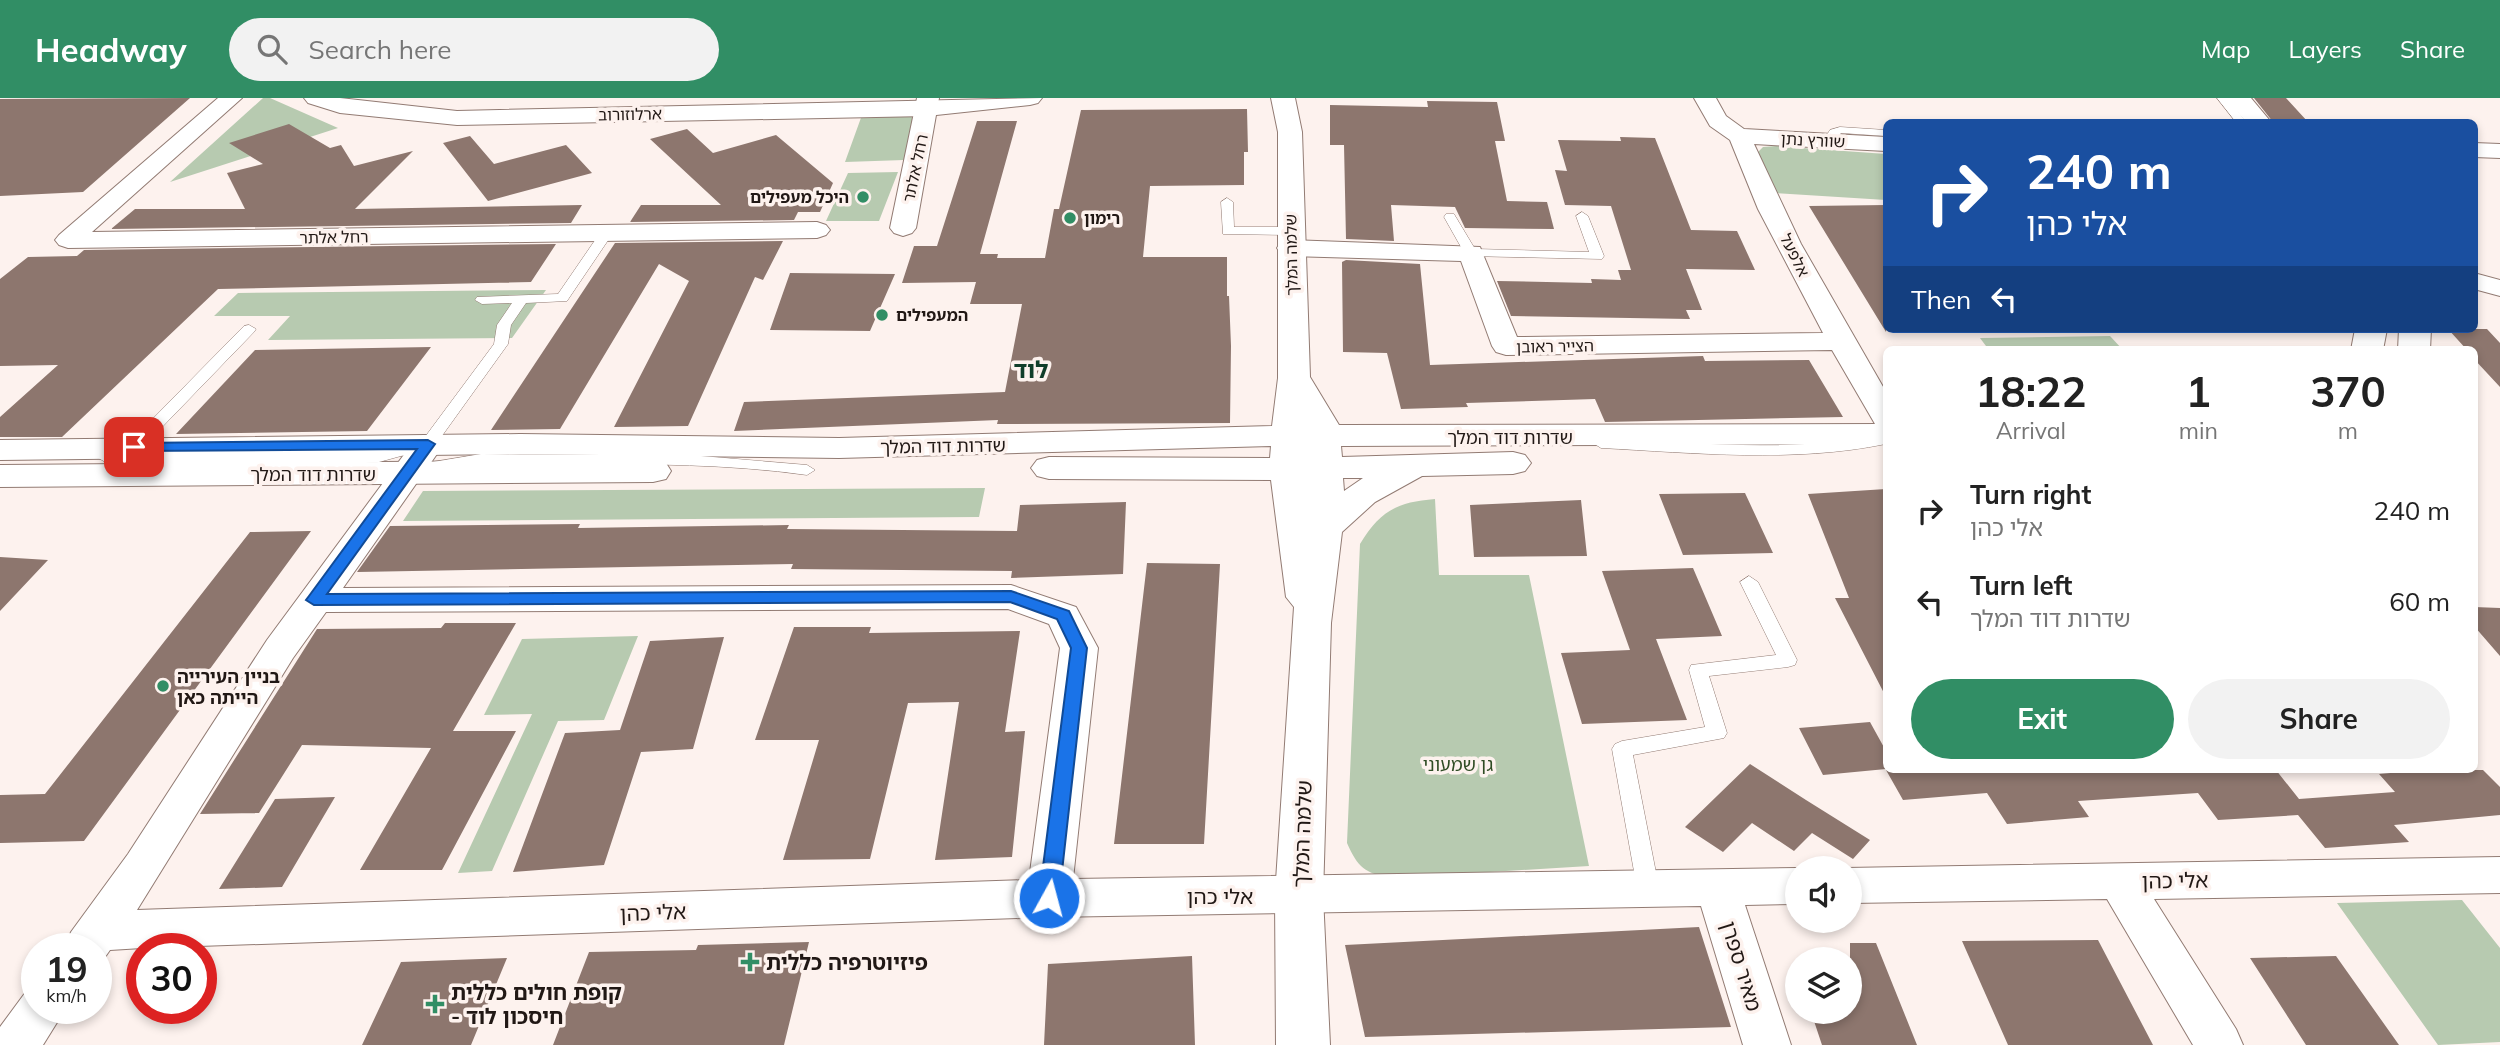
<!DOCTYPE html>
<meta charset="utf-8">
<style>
body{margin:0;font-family:Mulish,"Noto Sans Hebrew",sans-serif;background:#f2f2f2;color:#222;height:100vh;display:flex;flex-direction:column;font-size:26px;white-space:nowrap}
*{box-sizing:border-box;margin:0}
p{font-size:23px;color:#767676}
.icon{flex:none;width:38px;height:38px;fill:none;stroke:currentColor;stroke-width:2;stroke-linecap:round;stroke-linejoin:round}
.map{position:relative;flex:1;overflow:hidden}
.panel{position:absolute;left:1883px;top:248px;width:595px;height:427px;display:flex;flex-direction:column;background:#fff;border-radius:10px;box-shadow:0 4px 10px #0003}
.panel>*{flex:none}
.top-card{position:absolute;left:1883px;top:21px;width:595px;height:214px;border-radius:10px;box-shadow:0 4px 10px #0003;background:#1a4fa0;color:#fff;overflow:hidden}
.buttons{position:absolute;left:1785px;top:758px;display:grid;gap:14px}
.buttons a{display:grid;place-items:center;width:77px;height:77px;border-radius:50%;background:#fff;box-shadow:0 4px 10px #0003;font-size:35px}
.speed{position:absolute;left:21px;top:835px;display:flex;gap:14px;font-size:35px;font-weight:700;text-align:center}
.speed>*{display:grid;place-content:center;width:91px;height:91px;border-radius:50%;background:#fff;box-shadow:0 4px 10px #0003;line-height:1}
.speed small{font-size:18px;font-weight:400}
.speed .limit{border:10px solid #d22;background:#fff;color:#111}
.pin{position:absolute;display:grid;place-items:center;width:60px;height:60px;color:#fff;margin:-30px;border-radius:14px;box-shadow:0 4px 10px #0006}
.me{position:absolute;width:77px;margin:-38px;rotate:7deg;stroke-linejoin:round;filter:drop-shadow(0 0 5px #0008)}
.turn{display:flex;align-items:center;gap:24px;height:147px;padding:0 28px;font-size:32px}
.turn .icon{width:91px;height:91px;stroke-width:2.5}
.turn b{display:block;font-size:49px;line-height:60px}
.then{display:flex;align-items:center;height:66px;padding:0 28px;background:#0003;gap:14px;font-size:26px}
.eta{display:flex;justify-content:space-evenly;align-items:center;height:119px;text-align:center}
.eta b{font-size:42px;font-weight:700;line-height:49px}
.button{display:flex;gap:14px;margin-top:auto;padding:14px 28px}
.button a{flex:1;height:80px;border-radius:42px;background:#318e65;color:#fff;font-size:28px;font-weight:700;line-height:80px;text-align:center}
.button a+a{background:#f2f2f2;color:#222}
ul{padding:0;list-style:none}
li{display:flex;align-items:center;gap:21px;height:91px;padding:0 28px}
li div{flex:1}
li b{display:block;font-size:26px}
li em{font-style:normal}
header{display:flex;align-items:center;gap:42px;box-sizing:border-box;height:98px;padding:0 35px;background:#318e65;color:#fff}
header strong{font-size:33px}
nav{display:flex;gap:38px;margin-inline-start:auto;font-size:24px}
.search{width:490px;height:63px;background:#f2f2f2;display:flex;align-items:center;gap:18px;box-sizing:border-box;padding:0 24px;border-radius:38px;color:#767676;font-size:26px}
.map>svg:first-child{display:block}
</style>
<header>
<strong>Headway</strong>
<div class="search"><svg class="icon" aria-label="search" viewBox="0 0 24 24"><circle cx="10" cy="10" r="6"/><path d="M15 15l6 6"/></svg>Search here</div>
<nav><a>Map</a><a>Layers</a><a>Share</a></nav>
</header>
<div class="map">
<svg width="2500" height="947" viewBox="0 0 2500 947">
<rect width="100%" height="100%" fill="#fdf2ee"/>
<path fill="#b7cab0" d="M263 0H270L338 30 170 84Z
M918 15 904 62 845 64 862 17Z
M1776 48 1886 56V102L1775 95 1758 54 1763 49Z
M898 74 879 123H826L848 75Z
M546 192 512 240 268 242 290 218H214L238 195Z
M2110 238 2123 252H1989L1980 240Z
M985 390 979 419 403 423 423 393Z
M1435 401 1439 477H1529L1589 768 1391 780C1365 775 1358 770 1347 745L1360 446C1380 413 1397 404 1435 401Z
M638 538 604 622 558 623 492 773 458 775 532 616 484 617 522 541Z
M2462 802 2500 850V944L2438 947 2337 805Z"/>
<path fill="#8d766e" d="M190 0 83 94 0 98V1Z
M2254 0H2286L2308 24H2273Z
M1427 3 1497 4 1505 43H1495L1507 103 1547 104 1554 131 1465 130 1455 109 1391 107 1394 143 1346 141 1344 47H1330V7L1428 9Z
M1247 11 1248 54H1244V87L1150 88 1143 159H1227V198H1229L1231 248 1230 325 997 326 998 322 734 333 744 304 1005 294 1022 206H970L976 184 902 185 914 148H937L977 23H1017L980 156H998L997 160H1045L1054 111H1059L1081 12Z
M289 26 330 50 341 47 354 68 413 53 355 111 582 107 571 125 111 131 135 111H245L227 75 263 66 229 45Z
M687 31 713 55 776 37 833 85 820 114H798L794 122 630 124 641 107H721L650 41Z
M470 38 494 66 566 47 592 75 488 103 443 45Z
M1620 39 1655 40 1691 132 1737 133 1755 172 1686 171 1702 212H1686L1690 221 1511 218 1497 183 1592 185 1591 181 1621 182 1618 172H1631L1611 108 1565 107 1555 72 1567 73 1558 42 1621 43Z
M1886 107V234L1809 108Z
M783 143 763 182 755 179 688 328 614 329 689 183 659 166 560 331 491 332 615 145Z
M556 146 531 184 218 191 62 339H0V319L58 267 0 268V181L28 159 77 158 84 152Z
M1346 162 1420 166 1430 267 1703 258 1705 263 1809 262 1843 319 1605 324 1595 301 1466 305 1468 309 1401 311 1387 255 1343 254 1342 164Z
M790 175 895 176 870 233 770 232Z
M2448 231H2487L2500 245V289L2474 261V252H2467Z
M431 249 367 333 176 336 255 252Z
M1886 391V599L1835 500H1849L1808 396Z
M1745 395 1773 455 1683 457 1659 396Z
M1581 402 1587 458 1474 459 1470 407Z
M1126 404 1123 476 1011 480 1012 473 791 471 793 466 357 474 390 428 580 426 578 430 789 427 787 431 1017 433 1020 407Z
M311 433 84 743 0 745V697L45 696 250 434Z
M0 459 48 462 0 513Z
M1147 465 1220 466 1204 746H1114Z
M1693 470 1722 538 1656 541 1687 622 1582 626 1561 555 1630 552 1602 473Z
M2474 509 2500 510V558L2474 528Z
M445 525H516L453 633H516L442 772H360L431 650 302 647 259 715 200 716 317 531 441 530Z
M794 529H871L869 535 1020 533 1005 634 1025 633 1012 759 935 762 959 604 908 605 870 761 783 762 819 642H755Z
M724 539 693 651 641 654 604 767 513 774 565 635 620 632 650 543Z
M1870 624 1886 653V671L1823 677 1799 630Z
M1750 666 1806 702 1870 742 1853 761 1812 735 1794 753 1752 725 1723 754 1685 729Z
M1886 672H2276L2299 701 2395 694 2379 676 2425 672H2483L2500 689V717L2394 727 2409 744 2325 750 2298 717 2218 722 2198 695 2078 703 2089 719 2007 726 1987 695 1903 702Z
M335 699 282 789 219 791 275 701Z
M1699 829 1731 929 1365 939 1345 847Z
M2098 842 2153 947H2008L1962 843Z
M809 844 784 947H553L589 854 696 852 698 847Z
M1850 845H1876L1917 947H1822L1811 914H1850Z
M1192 858 1195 947H1044L1048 866Z
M2336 858 2399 947H2306L2250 860Z
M507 860 471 947H362L401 864Z"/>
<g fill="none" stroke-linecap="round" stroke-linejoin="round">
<defs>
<path id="lane" d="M2217 0H2228L2246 24H2236Z
M1840 29 1886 32V38L1841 35 1833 45H1825L1823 43 1830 32Z
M1227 100 1233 104 1234 129H1290L1296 133 1290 137 1223 136 1221 104Z
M1582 114 1588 118 1604 158 1602 161 1466 158 1444 119 1446 116H1454L1475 151 1589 154 1576 118Z
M607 131 613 135 567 203 526 205 511 227 508 246 434 349 379 364 351 366 165 368 105 364 97 359 105 354 165 358 351 356 379 354 422 343 494 246 497 227 512 205 482 206 475 202 477 199 558 196 602 132Z
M249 227 256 231 254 234 140 352H128L126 349 128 346 244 228Z
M1886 336V346C1794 365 1695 355 1601 350L1593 345 1601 340C1695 345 1794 355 1886 336Z
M481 356 689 357 807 367 815 372 807 377C729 366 650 366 571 366 522 366 475 363 427 374L419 369 421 366Z
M1749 478 1758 484 1797 562 1795 567 1788 569 1709 578 1727 635 1724 640 1633 657 1659 790 1656 797 1648 799 1640 797 1637 790 1612 651 1615 646 1622 643 1705 629 1689 572 1691 567 1776 557 1740 484Z"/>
<path id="street" d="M218 0H242L92 134 817 124 826 127 830 132 826 137 817 140 68 150 59 147 55 142 59 137Z
M917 0H939L916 130 912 135 903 138 894 135 890 130Z
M1694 0H1716L1726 18 1744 31 1886 39V53L1754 46 1801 146 1886 294V328L1875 326 1832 252 1506 257 1496 254 1492 248 1461 163 1290 158 1281 156 1277 150 1281 144 1290 142 1480 149 1517 239 1823 235 1758 111 1730 42 1710 28Z
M2474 45 2500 46V60L2474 59Z
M2474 175 2500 182V198L2474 191Z
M428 337 439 339 444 346 343 490 1011 487 1076 509 1098 550 1073 781 1797 770V806L1745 807 1791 947H1743L1701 808 1049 819 142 850 110 852 103 862 96 864V850H65L71 834 128 756 267 542 417 339ZM1008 511 1049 526 1060 550 1029 782 137 812 293 560 326 514Z
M2500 759V795L2154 801 2236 931 2243 947H2193L2107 801 1850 805V770H1846Z
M37 891V910H66L43 947H0V929L25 895Z"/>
<path id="secondary" d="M304 0H340L457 13 1042 0 1038 5 1030 7 927 18 457 27 340 15 308 5Z
M1271 0H1295L1302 34 1310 279 1339 327 1886 326V346L1341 348 1342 359 1513 354 1525 357 1531 365 1525 373 1513 376 1422 378 1375 404 1342 434 1331 525 1323 798 1330 947H1276L1275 798 1294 509 1286 499 1271 382 1049 381 1037 378 1031 370 1037 362 1049 359 1270 360 1271 348 839 360 520 356 0 362V342L520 336 839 340 1272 328 1278 280V34ZM1343 380H1363L1344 393Z
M2226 0H2251L2271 24H2246Z
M2355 231H2387L2383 252H2351Z
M2399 231H2431L2430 252H2398Z
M653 362 666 365 671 373 666 381 653 384 0 389V367Z"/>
</defs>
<use href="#lane" stroke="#927b73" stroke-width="1"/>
<use href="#street" stroke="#927b73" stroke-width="2"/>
<use href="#secondary" stroke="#927b73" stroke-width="2"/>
<use href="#lane" fill="#fff" fill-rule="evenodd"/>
<use href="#street" fill="#fff" fill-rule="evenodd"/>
<use href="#secondary" fill="#fff" fill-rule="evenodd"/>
</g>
<path fill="#1a73e8" stroke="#114b97" stroke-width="2" d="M428 342 435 346 327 496 1011 493 1069 513 1087 550 1059 800 1056 806 1049 808 1042 806 1039 800 1071 550 1057 521 1010 504 314 507 306 502 309 498 417 351 134 353 127 349 134 345Z"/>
<g fill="#318e65" stroke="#fdf2ee" stroke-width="2.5">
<circle cx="863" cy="99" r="7"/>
<circle cx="1070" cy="120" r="7"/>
<circle cx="882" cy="217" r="7"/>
<circle cx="163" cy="588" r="7"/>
<path d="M746.5 853.5h7v7h7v7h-7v7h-7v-7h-7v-7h7z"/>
<path d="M431.5 895.5h7v7h7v7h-7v7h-7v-7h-7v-7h7z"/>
</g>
<g text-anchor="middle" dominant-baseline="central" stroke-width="7" stroke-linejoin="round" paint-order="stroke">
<g font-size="16" fill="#211815" stroke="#fdf2ee">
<text transform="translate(630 16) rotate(-1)">ארלוזורוב</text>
<text transform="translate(1813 42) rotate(3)">שוורץ נתן</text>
<text transform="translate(915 70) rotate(-78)">רחל אלתר</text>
<text transform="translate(334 139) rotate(-1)">רחל אלתר</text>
<text transform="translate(1291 157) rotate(-91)">שלמה המלך</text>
<text transform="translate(1795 157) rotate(64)">אלפעל</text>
<text transform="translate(1555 248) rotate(-1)">הצייר ראובן</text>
</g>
<g font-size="16" font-weight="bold" fill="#211815" stroke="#fdf2ee" text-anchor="start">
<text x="849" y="99" text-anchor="end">היכל מעפילים</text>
<text x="1084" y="120">רימון</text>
<text x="896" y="217">המעפילים</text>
</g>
<g font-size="18" fill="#211815" stroke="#fdf2ee">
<text x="1510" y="339">שדרות דוד המלך</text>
<text transform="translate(943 348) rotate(-1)">שדרות דוד המלך</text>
<text x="313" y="376">שדרות דוד המלך</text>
</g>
<g font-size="18" font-weight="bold" fill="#211815" stroke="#fdf2ee" text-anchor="start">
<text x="177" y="578">בניין העירייה<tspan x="177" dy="21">הייתה כאן</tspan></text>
</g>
<g font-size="18" fill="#2f4c24" stroke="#fdf2ee">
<text x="1458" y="666">גן שמעוני</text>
</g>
<g font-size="21" fill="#211815" stroke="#fdf2ee">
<text transform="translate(1302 736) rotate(-88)">שלמה המלך</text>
<text transform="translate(2175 782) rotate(-1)">אלי כהן</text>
<text x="1220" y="798">אלי כהן</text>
<text transform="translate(653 814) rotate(-2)">אלי כהן</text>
<text transform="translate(1742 868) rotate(73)">מאיר ספרן</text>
</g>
<g font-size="21" font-weight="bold" fill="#211815" stroke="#fdf2ee" text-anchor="start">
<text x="766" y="864">פיזיוטרפיה כללית</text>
<text x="451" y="894">קופת חולים כללית<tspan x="451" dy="24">- חיסכון לוד</tspan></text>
</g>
<g font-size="24" font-weight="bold" fill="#113e2a" stroke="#fdf2ee">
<text x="1031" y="271">לוד</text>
</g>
</g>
</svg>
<div class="buttons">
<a><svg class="icon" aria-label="sound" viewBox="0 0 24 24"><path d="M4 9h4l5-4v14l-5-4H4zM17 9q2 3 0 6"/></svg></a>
<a><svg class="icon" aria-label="layers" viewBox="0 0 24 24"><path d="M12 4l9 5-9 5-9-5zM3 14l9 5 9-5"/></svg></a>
</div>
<div class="speed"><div>19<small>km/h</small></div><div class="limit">30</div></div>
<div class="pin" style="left:134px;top:349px;background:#d93025"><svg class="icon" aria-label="arrive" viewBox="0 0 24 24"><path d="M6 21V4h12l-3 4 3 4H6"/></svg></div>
<svg class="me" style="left:1049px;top:800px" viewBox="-20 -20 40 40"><circle r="17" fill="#1a73e8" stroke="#fff" stroke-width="3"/><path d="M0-11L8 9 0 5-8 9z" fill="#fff"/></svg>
<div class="top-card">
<div class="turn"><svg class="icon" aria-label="right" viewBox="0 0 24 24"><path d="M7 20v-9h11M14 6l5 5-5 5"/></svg><div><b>240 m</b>אלי כהן</div></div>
<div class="then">Then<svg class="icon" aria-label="left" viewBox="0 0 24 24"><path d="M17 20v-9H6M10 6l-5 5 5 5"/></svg></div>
</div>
<section class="panel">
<div class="eta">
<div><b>18:22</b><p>Arrival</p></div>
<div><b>1</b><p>min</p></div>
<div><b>370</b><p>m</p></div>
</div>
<ul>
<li><svg class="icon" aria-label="right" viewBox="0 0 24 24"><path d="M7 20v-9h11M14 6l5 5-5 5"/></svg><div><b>Turn right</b><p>אלי כהן</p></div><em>240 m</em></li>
<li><svg class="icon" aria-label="left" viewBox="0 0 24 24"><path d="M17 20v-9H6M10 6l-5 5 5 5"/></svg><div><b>Turn left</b><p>שדרות דוד המלך</p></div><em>60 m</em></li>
</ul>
<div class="button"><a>Exit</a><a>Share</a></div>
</section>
</div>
